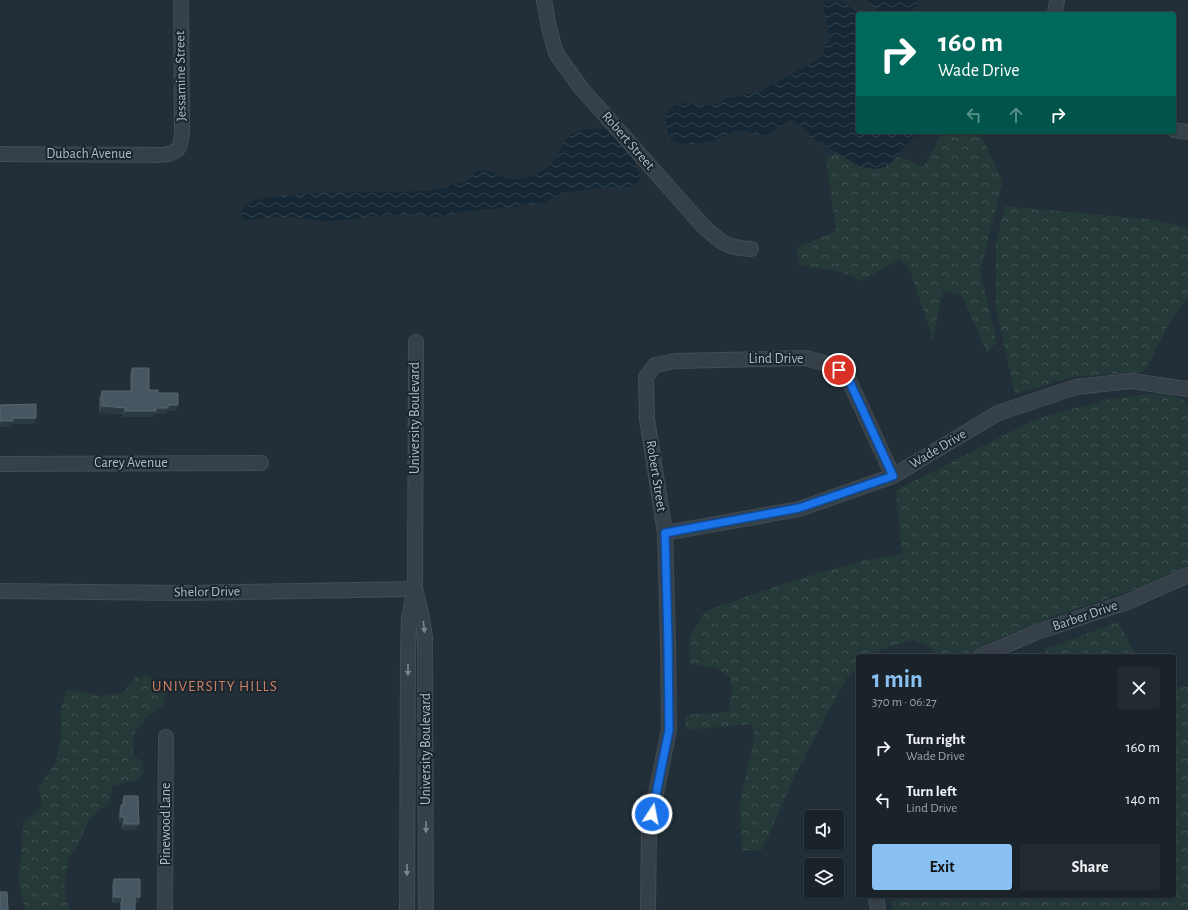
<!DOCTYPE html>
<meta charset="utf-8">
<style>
body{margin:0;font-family:"Alegreya Sans",sans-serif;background:#232b32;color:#f1f3f6;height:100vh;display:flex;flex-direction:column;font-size:15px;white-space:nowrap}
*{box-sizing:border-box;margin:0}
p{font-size:13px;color:#9fa4a8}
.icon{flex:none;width:22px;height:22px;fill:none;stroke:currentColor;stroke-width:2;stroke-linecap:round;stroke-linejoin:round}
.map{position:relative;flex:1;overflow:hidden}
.sheet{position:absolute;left:856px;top:654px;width:320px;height:244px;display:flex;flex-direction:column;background:#1a232a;border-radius:4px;box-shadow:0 1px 3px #0004,0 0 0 1px #384047}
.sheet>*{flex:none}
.top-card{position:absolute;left:856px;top:12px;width:320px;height:122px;border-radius:4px;box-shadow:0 1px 3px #0004,0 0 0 1px #384047;background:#00695c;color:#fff;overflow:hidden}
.fabs{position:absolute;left:804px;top:810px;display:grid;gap:8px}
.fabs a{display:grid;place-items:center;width:40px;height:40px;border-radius:4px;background:#1a232a;box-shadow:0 1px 3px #0004,0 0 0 1px #384047;font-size:20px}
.pin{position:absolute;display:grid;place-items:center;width:34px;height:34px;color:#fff;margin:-17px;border:2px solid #fff;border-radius:50%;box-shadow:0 1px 4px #0007}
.me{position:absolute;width:44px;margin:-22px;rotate:11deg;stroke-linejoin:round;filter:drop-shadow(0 0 3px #0008)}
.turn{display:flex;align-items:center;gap:14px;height:84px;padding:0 16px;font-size:18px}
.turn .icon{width:52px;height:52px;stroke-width:2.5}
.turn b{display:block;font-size:28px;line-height:34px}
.lanes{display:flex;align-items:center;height:38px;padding:0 16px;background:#0003;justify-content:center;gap:20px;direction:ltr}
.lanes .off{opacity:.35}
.round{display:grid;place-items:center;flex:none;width:42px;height:42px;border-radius:4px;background:#232b32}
.summary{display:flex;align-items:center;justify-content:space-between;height:68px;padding:0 16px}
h1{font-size:24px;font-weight:700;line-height:30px;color:#88c1f2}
.cta{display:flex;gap:8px;margin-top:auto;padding:8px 16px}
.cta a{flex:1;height:46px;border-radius:4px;background:#88c1f2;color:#111;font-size:16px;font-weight:700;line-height:46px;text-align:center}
.cta a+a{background:#232b32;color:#f1f3f6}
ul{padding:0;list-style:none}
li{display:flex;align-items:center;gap:12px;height:52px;padding:0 16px}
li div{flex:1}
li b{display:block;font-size:15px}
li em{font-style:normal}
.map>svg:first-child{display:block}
</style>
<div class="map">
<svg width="1188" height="910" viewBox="0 0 1188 910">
<defs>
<pattern id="forest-crowns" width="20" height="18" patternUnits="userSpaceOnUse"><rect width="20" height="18" fill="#243938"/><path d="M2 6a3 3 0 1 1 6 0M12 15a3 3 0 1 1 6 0" fill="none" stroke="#415453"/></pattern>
<pattern id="water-waves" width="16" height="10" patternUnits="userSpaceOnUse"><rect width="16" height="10" fill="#162835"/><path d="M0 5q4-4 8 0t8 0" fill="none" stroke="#364551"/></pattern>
</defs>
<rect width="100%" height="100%" fill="#222f38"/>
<path fill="url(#forest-crowns)" d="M943 132H979L1003 181 980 271 997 342 987 353 962 296 943 290 933 339 909 268 899 260 861 281 842 272 799 265 797 248 836 231 826 158 838 152 861 167H885L898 156 923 167Z
M1005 206 1155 220 1188 228V298L1170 322 1144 372 1073 377 1015 394 996 308V242Z
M1165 392 1186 401 1188 404V565L1149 585 1054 616 984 645 967 656H937L932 648 912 640 880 650 873 656H858V669L847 677 794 777 762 850 742 851 740 802 754 739 753 724 686 730 685 715 728 712 732 692 730 678 716 668 690 664 689 638 706 611 791 581 865 560 902 554 896 490 1036 419 1109 399Z
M1118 622 1137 656H1047L1045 649Z
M147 676 168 688 162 707 146 718 134 734 133 755 144 763 141 779 112 786 110 804 99 810 89 821 78 844 69 857 64 887 66 901 70 910H25L18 877 21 861 23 821C42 812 44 806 38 787L55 763 61 740V710L66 690 81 691 99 696 123 693 135 678Z
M1188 687V910H893L890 896H1174V688Z"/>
<path fill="url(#water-waves)" d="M833 0 845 3 859 14 858 132H917L898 156 885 167 874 169 861 167 809 136V132L794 121H789L770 133 764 135H758L745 131 739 130 712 141 690 145 680 144 673 141 669 137 667 129 666 120 668 112 673 106 683 103 712 106 728 98 761 91 819 59 830 40 823 5 825 2Z
M866 0H918L917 4 910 14H882Z
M584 129H605L612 131 635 163 640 176 639 181 635 185 628 187H610L567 192 545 202 502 208 468 211 437 217 412 214 362 217 349 220 321 221 299 218 264 217 254 220 243 219 241 215V210C245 207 249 203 254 201 263 198 274 197 284 196 330 190 377 193 424 191 434 191 441 188 450 185 456 183 462 184 468 180 472 177 473 173 479 171 492 168 500 178 511 179 521 181 540 173 548 167 564 152 560 135 584 129Z"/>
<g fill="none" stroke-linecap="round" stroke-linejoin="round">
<defs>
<path id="minor" d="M544 0 549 28 556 53 581 88 704 227C721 242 727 248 751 249
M1055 14 1057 0
M1174 130 1188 132
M0 154 159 155C177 154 181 150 182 132L181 0
M0 464 261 463
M665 533 799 509 893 476 998 413 1076 387 1131 381 1188 389
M0 591 183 593 415 589
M416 592 422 617 425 638 426 910
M981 656 1037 632 1130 601 1188 575
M876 896 878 910
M165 910 166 737
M407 910 408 654 409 618 415 589 416 342
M648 910 649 828 669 730 668 642 665 533 647 419 646 377 655 365 676 361 806 358 831 365 847 376 893 476"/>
</defs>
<use href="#minor" stroke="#424c55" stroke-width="16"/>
<use href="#minor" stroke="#364049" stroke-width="14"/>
</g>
<path fill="#3b4a54" d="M132 368 149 390 158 393 176 411H167L166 414H154L153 417H123V414L99 413V397L102 391H130V374Z
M124 796 139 824 136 830H122V823H119V811L121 805H122V802Z
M114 879 138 903H135V910H120V903H112V885Z"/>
<path fill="#2c3a44" d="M168 405H178L176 411H167L166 414H154L153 417H123L125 411 156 408Z
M102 406 125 408 123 414 99 413Z
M13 418H36L34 424H12L11 427H0V421Z
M121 817H124L122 823H119Z
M125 824H139L136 830H122Z
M114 897H122L120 903H112Z
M135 897H140L138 903H133Z"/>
<path fill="#485661" stroke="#586670" d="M132 368H149V390H158V393H178V405H168V408H156V411H125V408L102 406V391H132Z
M36 404V418H13V421H0V405Z
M124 796H138L139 824H125L124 817H121V805H124Z
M114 879H140V897H135V910H122V897H114Z
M0 892H7L8 910H0Z"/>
<defs><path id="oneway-solid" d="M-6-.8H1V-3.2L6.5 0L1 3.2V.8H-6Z"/></defs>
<g fill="#7a848d">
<use href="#oneway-solid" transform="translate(424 627) rotate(84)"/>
<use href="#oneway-solid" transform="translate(408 670) rotate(90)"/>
<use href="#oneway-solid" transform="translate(426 827) rotate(90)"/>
<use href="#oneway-solid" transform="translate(407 870) rotate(91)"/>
</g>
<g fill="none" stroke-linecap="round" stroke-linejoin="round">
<defs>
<path id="route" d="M652 814 669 730 668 642 665 533 799 508 893 476 847 376 839 370"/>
</defs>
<use href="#route" stroke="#114b97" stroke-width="10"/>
<use href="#route" stroke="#1a73e8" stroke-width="7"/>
</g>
<g text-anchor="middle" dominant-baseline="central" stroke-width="4" stroke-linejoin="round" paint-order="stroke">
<g font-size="14" fill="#b1bbc5" stroke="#1b252d">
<text transform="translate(181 76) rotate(-91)">Jessamine Street</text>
<text transform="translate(628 141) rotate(49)">Robert Street</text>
<text x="89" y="154">Dubach Avenue</text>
<text x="776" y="359">Lind Drive</text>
<text transform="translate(415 418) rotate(-90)">University Boulevard</text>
<text transform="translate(938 449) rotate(-31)">Wade Drive</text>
<text x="131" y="463">Carey Avenue</text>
<text transform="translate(656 476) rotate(81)">Robert Street</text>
<text transform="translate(207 592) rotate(-1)">Shelor Drive</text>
<text transform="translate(1085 616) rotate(-19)">Barber Drive</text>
<text transform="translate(426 749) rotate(-90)">University Boulevard</text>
<text transform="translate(166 824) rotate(-90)">Pinewood Lane</text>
</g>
<g font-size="15" letter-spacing="1" fill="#ce8163" stroke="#1b252d">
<text x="215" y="686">UNIVERSITY HILLS</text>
</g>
</g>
</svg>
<div class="fabs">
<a><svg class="icon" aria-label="sound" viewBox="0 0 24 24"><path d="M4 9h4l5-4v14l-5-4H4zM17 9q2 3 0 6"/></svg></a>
<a><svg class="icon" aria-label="layers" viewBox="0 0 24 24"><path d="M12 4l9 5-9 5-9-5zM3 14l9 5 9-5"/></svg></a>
</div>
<div class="pin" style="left:839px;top:370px;background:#d93025"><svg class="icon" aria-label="arrive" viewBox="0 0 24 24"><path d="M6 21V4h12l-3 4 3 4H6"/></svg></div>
<svg class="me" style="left:652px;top:814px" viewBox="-20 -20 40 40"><circle r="17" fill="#1a73e8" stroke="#fff" stroke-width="3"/><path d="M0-11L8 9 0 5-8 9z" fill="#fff"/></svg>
<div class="top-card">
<div class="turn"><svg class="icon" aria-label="right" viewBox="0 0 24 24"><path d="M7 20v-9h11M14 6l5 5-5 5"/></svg><div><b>160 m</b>Wade Drive</div></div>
<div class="lanes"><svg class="icon off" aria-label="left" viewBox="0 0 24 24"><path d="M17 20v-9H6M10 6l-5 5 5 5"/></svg><svg class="icon off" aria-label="ahead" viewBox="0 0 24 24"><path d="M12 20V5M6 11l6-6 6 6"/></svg><svg class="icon" aria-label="right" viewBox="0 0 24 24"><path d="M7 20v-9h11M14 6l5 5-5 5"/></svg></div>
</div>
<section class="sheet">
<div class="summary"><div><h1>1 min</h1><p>370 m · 06:27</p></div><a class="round"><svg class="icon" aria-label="close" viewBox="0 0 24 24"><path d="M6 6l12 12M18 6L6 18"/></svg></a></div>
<ul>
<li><svg class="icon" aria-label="right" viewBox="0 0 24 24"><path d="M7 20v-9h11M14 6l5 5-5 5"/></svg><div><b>Turn right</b><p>Wade Drive</p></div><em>160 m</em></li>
<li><svg class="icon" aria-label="left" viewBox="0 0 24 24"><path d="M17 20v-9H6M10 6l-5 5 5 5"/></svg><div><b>Turn left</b><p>Lind Drive</p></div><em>140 m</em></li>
</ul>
<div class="cta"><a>Exit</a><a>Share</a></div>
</section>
</div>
